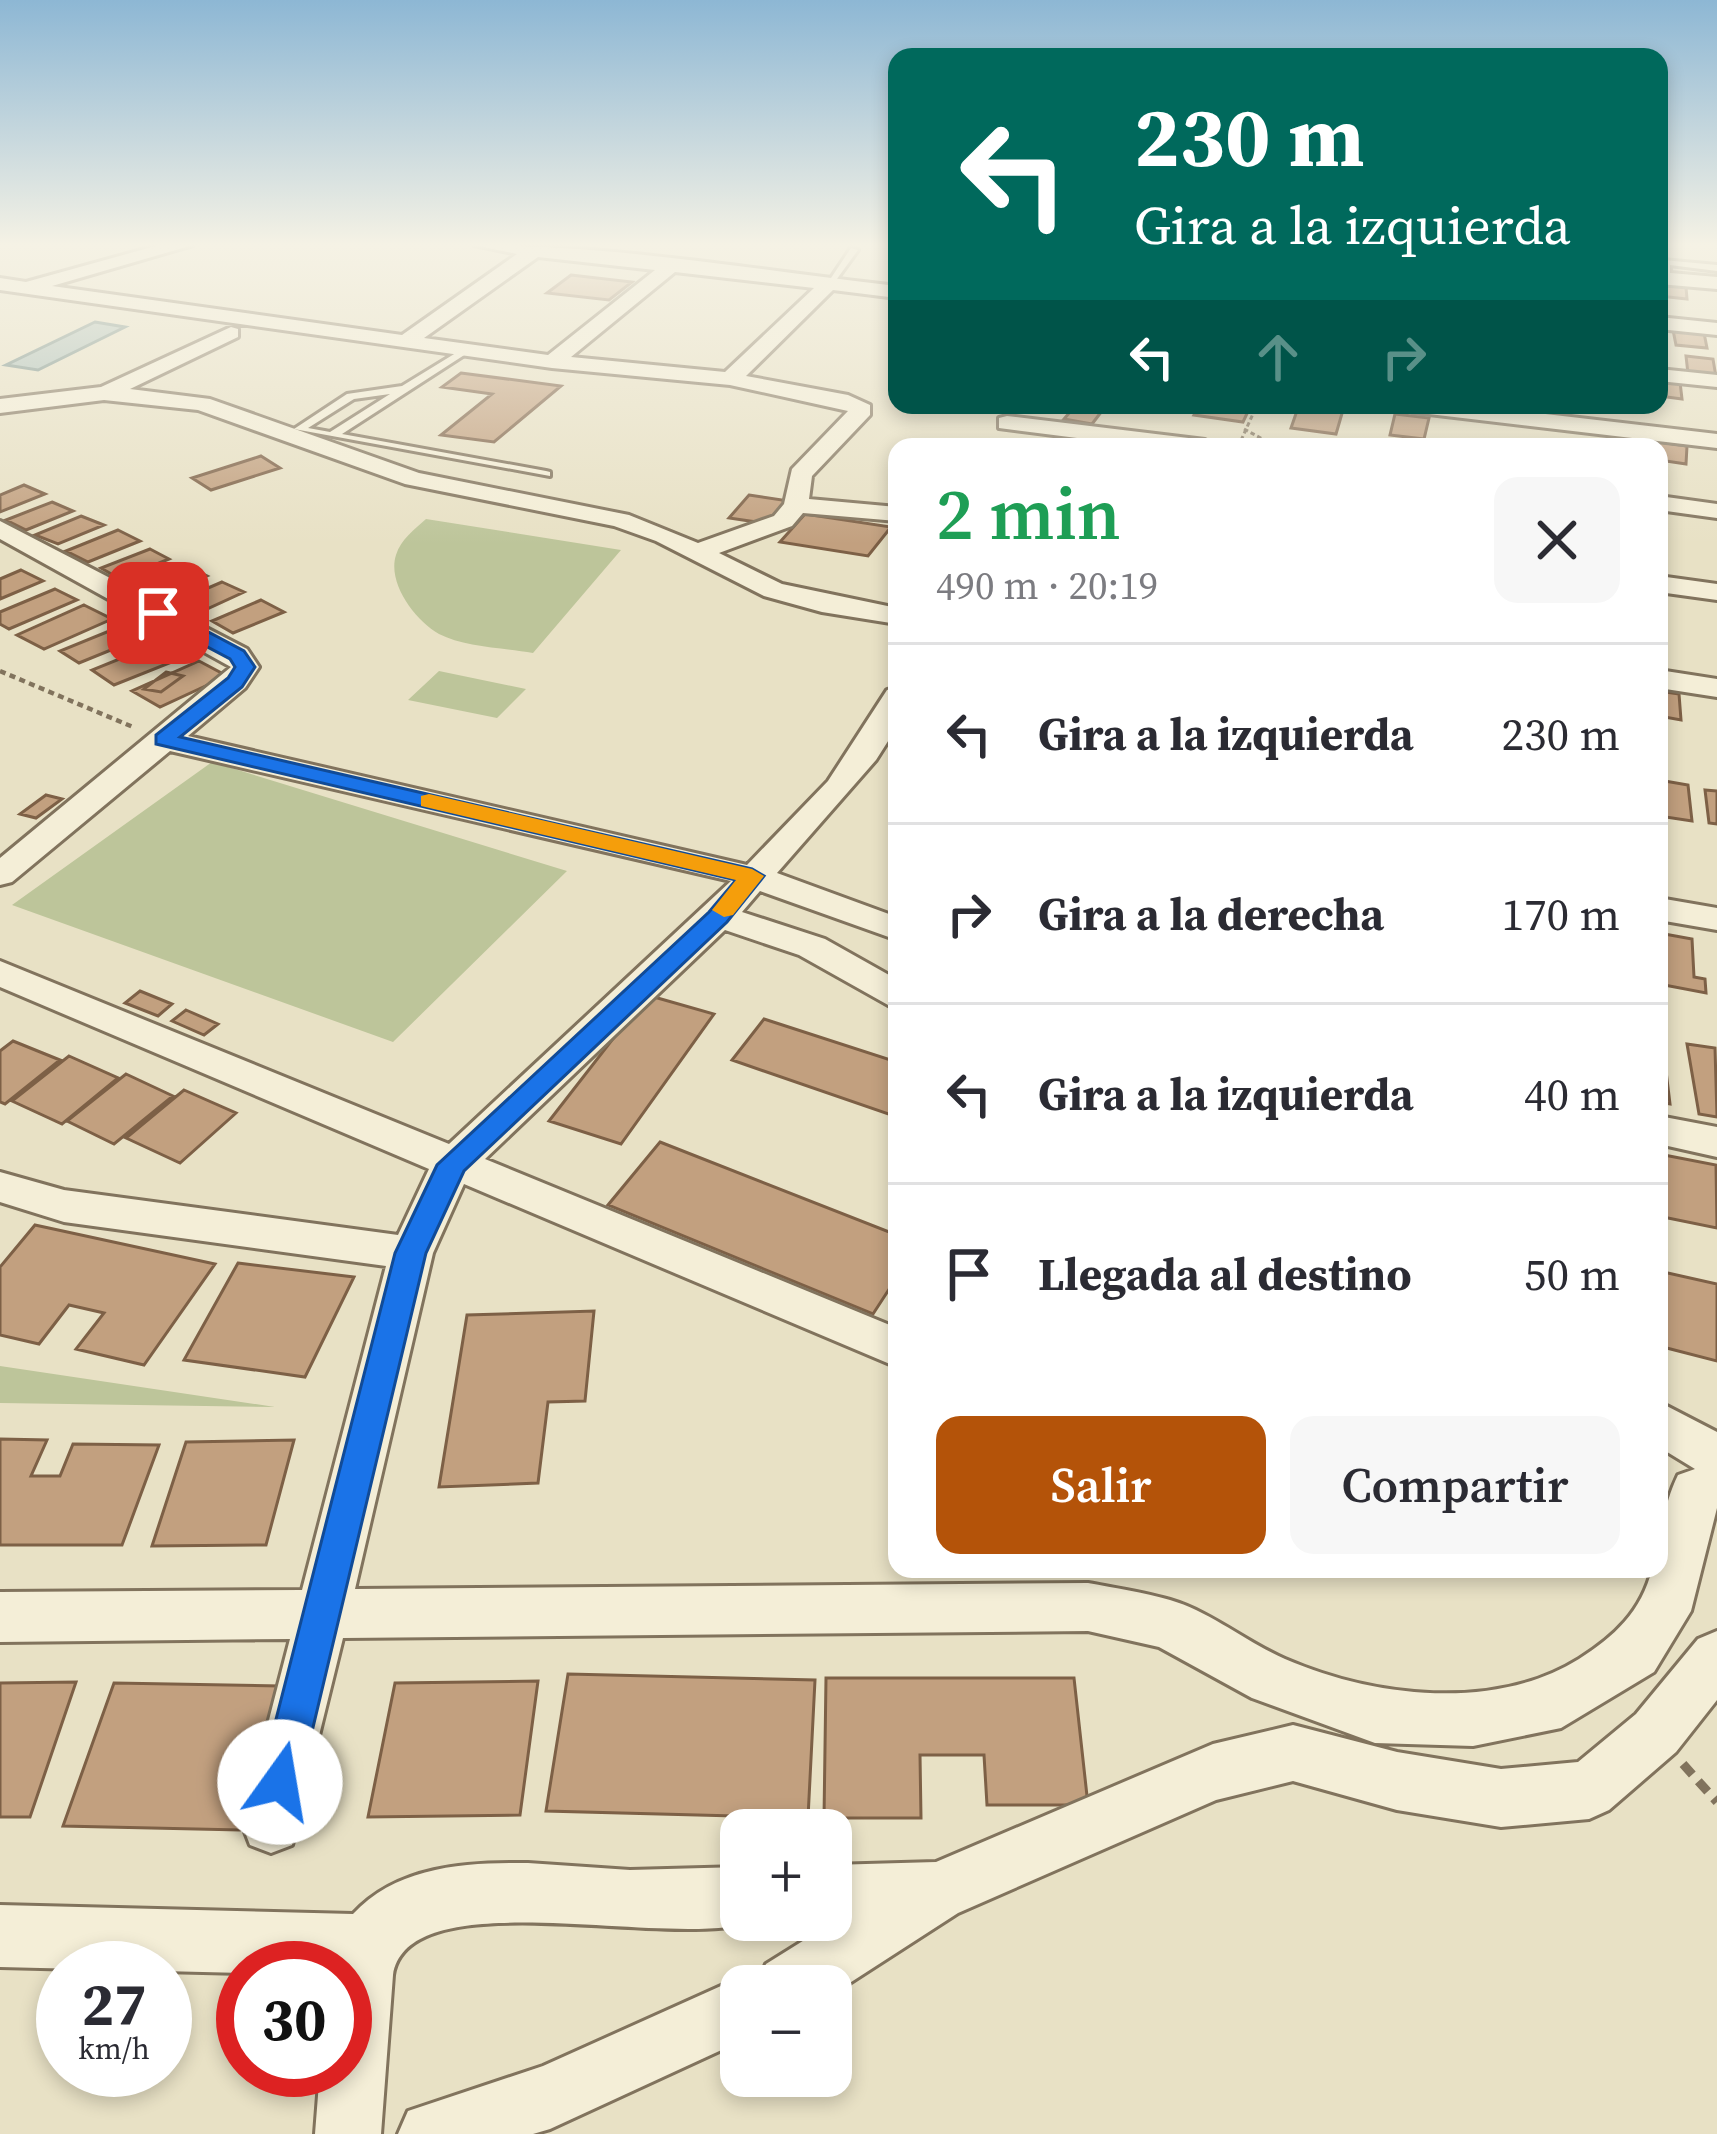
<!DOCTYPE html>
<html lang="es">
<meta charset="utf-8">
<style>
body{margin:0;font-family:"Source Serif 4",serif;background:#f7f7f7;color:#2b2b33;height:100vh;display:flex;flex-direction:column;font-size:45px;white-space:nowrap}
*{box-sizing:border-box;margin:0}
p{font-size:39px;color:#7c7c81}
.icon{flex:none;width:66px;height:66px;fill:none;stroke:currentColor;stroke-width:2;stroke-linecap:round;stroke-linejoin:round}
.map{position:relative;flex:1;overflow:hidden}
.panel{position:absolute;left:888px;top:438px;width:780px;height:1140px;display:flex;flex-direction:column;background:#fff;border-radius:24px;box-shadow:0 6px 18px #0003}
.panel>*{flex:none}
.hud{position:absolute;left:888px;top:48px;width:780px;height:366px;border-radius:24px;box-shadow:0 6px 18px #0003;background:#00695c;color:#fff;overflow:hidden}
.controls{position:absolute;left:720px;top:1809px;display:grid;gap:24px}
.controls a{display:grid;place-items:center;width:132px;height:132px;border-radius:24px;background:#fff;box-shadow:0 6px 18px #0003;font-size:60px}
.speed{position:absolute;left:36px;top:1941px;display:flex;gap:24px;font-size:60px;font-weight:700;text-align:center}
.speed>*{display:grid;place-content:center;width:156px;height:156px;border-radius:50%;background:#fff;box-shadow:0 6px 18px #0003;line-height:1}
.speed small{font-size:30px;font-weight:400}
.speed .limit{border:18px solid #d22;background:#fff;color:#111}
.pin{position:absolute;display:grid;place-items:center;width:102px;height:102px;color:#fff;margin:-51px;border-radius:24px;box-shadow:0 6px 18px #0006}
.me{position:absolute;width:132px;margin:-66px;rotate:13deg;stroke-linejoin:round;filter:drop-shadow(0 0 9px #0008)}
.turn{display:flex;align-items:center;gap:42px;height:252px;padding:0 48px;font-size:54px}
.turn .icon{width:156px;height:156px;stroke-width:2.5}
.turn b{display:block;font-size:84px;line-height:102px}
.lanes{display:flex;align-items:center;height:114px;padding:0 48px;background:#0003;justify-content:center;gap:60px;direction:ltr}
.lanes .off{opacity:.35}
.round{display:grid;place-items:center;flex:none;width:126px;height:126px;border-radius:24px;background:#f7f7f7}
.headline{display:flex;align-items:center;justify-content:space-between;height:204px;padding:0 48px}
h1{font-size:72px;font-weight:600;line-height:90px;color:#1e9e55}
.primary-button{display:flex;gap:24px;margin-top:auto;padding:24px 48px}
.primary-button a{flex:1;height:138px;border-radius:24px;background:#b45309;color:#fff;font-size:48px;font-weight:600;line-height:138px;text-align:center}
.primary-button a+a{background:#f7f7f7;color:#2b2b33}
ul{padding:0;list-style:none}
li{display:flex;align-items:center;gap:36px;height:180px;padding:0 48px;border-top:3px solid #e1e1e2}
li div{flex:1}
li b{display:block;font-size:45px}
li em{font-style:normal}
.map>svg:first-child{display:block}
</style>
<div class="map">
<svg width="1717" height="2134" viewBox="0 0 1717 2134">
<rect width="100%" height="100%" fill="#e8e1c5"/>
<path fill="#bdc59a" d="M426 519 621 550 533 653C505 648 464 647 439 634 415 620 387 583 396 555 401 539 414 530 426 519Z
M439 671 526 689 497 718 408 700Z
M212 762 567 871 393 1042 12 905Z
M0 1366 275 1407 0 1403Z"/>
<path fill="#a6bcb7" stroke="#6e8985" stroke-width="3" d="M95 322 125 327 38 370 6 365Z"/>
<path fill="#c2a07f" stroke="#7d6046" stroke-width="3" d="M571 275 632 282 609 300 547 293Z
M1659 285 1686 287 1687 299 1659 296Z
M1673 330 1704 333 1707 348 1676 345Z
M1686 356 1713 359 1716 377 1688 374Z
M461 373 561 386 494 442 441 435 492 394 442 387Z
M1659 379 1680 382 1682 399 1659 396Z
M1076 405H1093L1105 407 1092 424 1064 419Z
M1200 405H1251L1243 422 1194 415Z
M1299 405 1343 410 1336 434 1291 428Z
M1395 414 1429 418 1424 439 1390 435Z
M1659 442 1687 446 1686 464 1659 460Z
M261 456 280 468 211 490 192 478Z
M24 485 45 494 0 512V495Z
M749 495 789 501 770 524 729 518Z
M52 502 73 511 26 530 6 520Z
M805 514 891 527 868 556 780 542Z
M81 516 104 525 58 544 35 535Z
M118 530 140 541 88 562 66 551Z
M150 549 169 559 120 579 101 568Z
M183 564 207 576 158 597 134 584Z
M21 570 43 581 0 599V579Z
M222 582 244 592 196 614 173 603Z
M55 589 77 600 9 629 0 624V612Z
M261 600 284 612 233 633 212 621Z
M84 605 112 619 44 649 17 635Z
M124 625 143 637 79 663 60 651Z
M164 641 187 656 114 685 92 670Z
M199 661 227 676 160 707 132 691Z
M166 672 183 676 161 692 144 689Z
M1659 691 1679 694 1681 720 1659 716Z
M1659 780 1688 785 1692 821 1659 816Z
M1705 790 1717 791V824L1709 823Z
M46 795 62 799 36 818 20 814Z
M1659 933 1692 939 1694 977 1705 979 1706 993 1659 984Z
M140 991 172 1004 158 1016 125 1003Z
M647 995 714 1014 621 1144 549 1121Z
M186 1010 218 1024 204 1035 172 1021Z
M764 1019 897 1062V1117L732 1060Z
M13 1041 60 1060 5 1104 0 1102V1051Z
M1687 1044 1715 1048 1717 1117 1699 1114Z
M1659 1046H1663L1670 1104 1659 1102Z
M69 1056 118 1078 62 1124 12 1101Z
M126 1074 173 1096 114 1144 67 1121Z
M184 1090 236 1113 180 1163 126 1138Z
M660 1142 897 1235V1277L873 1314 608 1205Z
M1659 1154 1716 1165 1717 1228 1663 1217Z
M35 1225 215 1264 144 1365 76 1349 104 1313 69 1305 39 1344 0 1335V1267Z
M238 1263 354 1277 305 1377 184 1360Z
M1659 1271 1717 1284V1361L1659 1346Z
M594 1311 585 1401 548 1402 538 1483 439 1487 467 1315Z
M0 1439 47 1440 31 1476H60L73 1444 159 1445 122 1545H0Z
M294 1440 266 1545 152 1546 186 1442Z
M568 1674 815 1680 808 1818 546 1811Z
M826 1678H1074L1088 1805H987L984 1755H920L921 1818H824Z
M538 1681 520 1815 368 1817 395 1683Z
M76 1682 30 1817H0V1683Z
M114 1683 280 1686 240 1830 63 1826Z"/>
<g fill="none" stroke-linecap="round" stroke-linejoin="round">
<defs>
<path id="lane" d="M851 248 858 250 831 287H825Z
M1663 260 1717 265V271L1670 265V279L1666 282 1662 279Z
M464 348 472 350 342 434 546 471 550 472V476L294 429 347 394 402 386ZM390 394 330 432 308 428 354 399Z"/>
<path id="street" d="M159 245H193L52 286 402 335 517 254 474 245C616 245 756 270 897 286V298L833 290 746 376 848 395 870 405V415L812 476 809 499 897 507V521L803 513 792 526 719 553 782 584 897 608V624L822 612 764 596 656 541 614 526 405 484 198 410 104 400 0 413V399L101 387 231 327 238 329V337L130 389 210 399 419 473 629 515 698 543 774 516 784 504 792 469 848 411 730 385 552 368 0 290V278L26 282ZM538 257 655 270 548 355 424 338ZM675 272 814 288 725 372 571 357Z
M1659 272 1717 277V289L1659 284Z
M1659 317 1717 323V335L1659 329Z
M1659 369 1717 375V387L1659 381Z
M1401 405H1469L1717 434V448L1412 412Z
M1007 416 1205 440 1217 447H1148L999 428V418Z
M1659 496 1717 504V518L1659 510Z
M0 521 247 649 259 667 245 688 188 736 747 865 828 781 887 690 897 687V727L876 760 777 873 897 917V940L760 891 742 912 825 939 889 975 897 980V1010L799 955 725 930 485 1159 897 1328V1367L464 1184 433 1253 355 1589 1088 1583C1115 1588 1143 1592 1170 1600 1211 1612 1246 1642 1285 1659 1373 1697 1494 1712 1579 1659 1614 1637 1642 1611 1652 1569H1659C1659 1536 1664 1504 1678 1475L1695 1469 1659 1447V1402L1717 1432V1508L1691 1611 1654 1672 1561 1728 1473 1746 1375 1743 1252 1698 1159 1647 1088 1631 343 1638 292 1845 271 1853 250 1845 242 1824 290 1639 0 1642V1592L302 1590 386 1266 64 1222 0 1202V1172L64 1190 398 1235 429 1169 0 987V961L449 1144 731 881 170 751 12 882 0 885V858L231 667 0 539Z
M1659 576 1717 584V600L1659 592Z
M1659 670 1717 679V697L1659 688Z
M1659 898 1717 908V930L1659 920Z
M1659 1116 1717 1127V1157L1659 1144Z
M1717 1631V1700L1676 1752 1609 1810 1589 1819 1501 1827 1397 1810 1293 1781 1216 1800 958 1913 831 1995V1986H741V2041L550 2129 533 2134H398L408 2111 543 2066 741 1977 758 1983 766 1964 830 1924 819 1920H831V1865L936 1862 1213 1744 1293 1725 1397 1752 1501 1769 1578 1762 1636 1714 1698 1639Z
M528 1863 630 1870 741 1867V1920H758C679 1953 408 1877 393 1975L381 2134H315L320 2070H345V1968H243V1973L0 1967V1905L353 1914C397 1866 466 1862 528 1863Z"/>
</defs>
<use href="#lane" stroke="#81735d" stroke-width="6"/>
<use href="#street" stroke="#81735d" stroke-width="6"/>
<path stroke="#81735d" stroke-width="3" stroke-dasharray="4.5 3" stroke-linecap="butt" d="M1244 429 1270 443 1269 447
M1238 447 1257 405"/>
<path stroke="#81735d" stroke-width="4.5" stroke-dasharray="6 4.5" stroke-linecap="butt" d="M0 671 133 727"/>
<path stroke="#81735d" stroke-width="9" stroke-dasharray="14 9" stroke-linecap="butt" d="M1683 1764 1717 1802"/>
<use href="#lane" fill="#f4eed7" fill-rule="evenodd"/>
<use href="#street" fill="#f4eed7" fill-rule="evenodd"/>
</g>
<linearGradient id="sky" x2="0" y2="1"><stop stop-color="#8db7d4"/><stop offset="0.45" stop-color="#f5f2e5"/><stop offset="1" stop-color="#f5f2e5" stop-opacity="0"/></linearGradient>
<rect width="1717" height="544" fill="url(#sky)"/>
<path fill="#1a73e8" stroke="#114b97" stroke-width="3" d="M151 609H165L244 651 255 667 242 687 180 737 752 869 764 876 727 922 464 1171 426 1253 300 1782 294 1796 280 1802 266 1796 260 1782 395 1253 437 1165 709 912 736 880 156 744V735L228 678 235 667 230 659 151 617Z"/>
<path fill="#f59e0b" d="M429 794 752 869 764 876 733 915 724 917 712 910 736 880 421 806V796Z"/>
</svg>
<div class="controls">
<a>+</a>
<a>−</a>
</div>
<div class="speed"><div>27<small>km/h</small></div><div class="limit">30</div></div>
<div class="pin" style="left:158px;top:613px;background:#d93025"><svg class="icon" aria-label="arrive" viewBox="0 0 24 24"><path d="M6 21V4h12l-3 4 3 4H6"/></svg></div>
<svg class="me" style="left:280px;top:1782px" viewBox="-20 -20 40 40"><circle r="19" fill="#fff"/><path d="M0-13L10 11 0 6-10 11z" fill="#1a73e8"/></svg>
<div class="hud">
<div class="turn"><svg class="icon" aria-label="left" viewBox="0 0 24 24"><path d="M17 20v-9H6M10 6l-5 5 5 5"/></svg><div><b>230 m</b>Gira a la izquierda</div></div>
<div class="lanes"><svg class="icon" aria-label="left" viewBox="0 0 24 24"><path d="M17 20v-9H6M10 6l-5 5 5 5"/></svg><svg class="icon off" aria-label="ahead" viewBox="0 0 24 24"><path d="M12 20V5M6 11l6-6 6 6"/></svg><svg class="icon off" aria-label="right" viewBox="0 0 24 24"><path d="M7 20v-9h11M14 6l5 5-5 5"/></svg></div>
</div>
<section class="panel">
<div class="headline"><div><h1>2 min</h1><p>490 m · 20:19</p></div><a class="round"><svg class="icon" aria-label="close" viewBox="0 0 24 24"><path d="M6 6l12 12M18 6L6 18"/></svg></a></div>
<ul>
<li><svg class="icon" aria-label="left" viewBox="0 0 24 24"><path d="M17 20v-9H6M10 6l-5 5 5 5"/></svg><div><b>Gira a la izquierda</b></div><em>230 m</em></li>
<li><svg class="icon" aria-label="right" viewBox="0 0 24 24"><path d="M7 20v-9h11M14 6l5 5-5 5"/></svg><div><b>Gira a la derecha</b></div><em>170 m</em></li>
<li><svg class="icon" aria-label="left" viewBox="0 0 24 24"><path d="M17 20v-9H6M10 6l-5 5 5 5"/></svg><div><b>Gira a la izquierda</b></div><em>40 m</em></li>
<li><svg class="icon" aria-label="arrive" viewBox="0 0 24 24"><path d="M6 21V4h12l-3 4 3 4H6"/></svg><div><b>Llegada al destino</b></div><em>50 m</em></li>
</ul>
<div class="primary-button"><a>Salir</a><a>Compartir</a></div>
</section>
</div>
